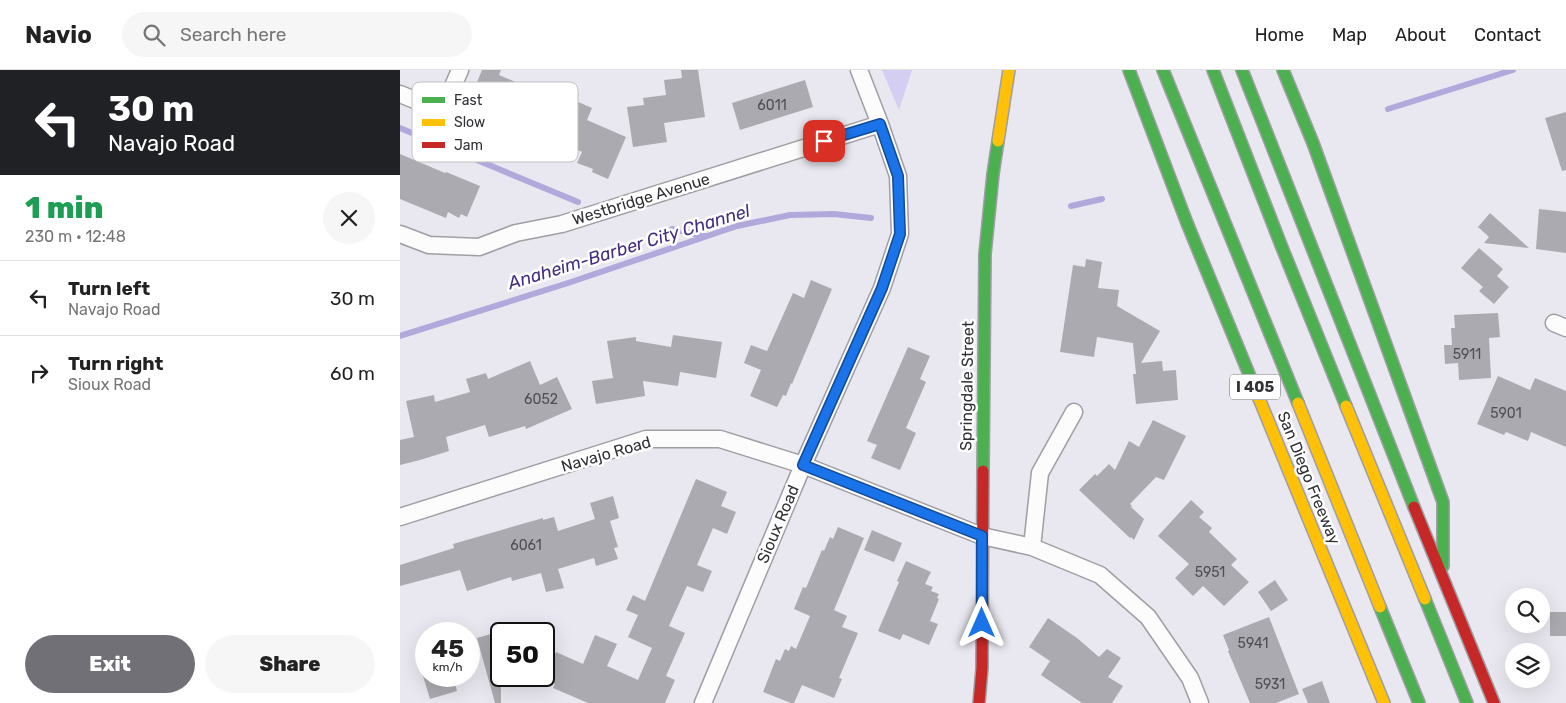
<!DOCTYPE html>
<meta charset="utf-8">
<style>
body{margin:0;font-family:Rubik,sans-serif;background:#f6f6f6;color:#222;height:100vh;display:flex;flex-direction:column;font-size:19px;white-space:nowrap}
*{box-sizing:border-box;margin:0}
p{font-size:16px;color:#767676}
.icon{flex:none;width:28px;height:28px;fill:none;stroke:currentColor;stroke-width:2;stroke-linecap:round;stroke-linejoin:round}
.map{position:relative;flex:1;overflow:hidden}
.sheet{display:flex;flex-direction:column;background:#fff;width:400px}
.sheet>*{flex:none}
.banner{background:#202124;color:#fff;overflow:hidden}
.fabs{position:absolute;left:1105px;top:518px;display:grid;gap:10px}
.fabs a{display:grid;place-items:center;width:45px;height:45px;border-radius:50%;background:#fff;box-shadow:0 5px 20px #0002;font-size:25px}
.speed{position:absolute;left:15px;top:552px;display:flex;gap:10px;font-size:25px;font-weight:700;text-align:center}
.speed>*{display:grid;place-content:center;width:65px;height:65px;border-radius:50%;background:#fff;box-shadow:0 5px 20px #0002;line-height:1}
.speed small{font-size:12px;font-weight:400}
.speed .limit{border:2px solid #111;border-radius:8px;background:#fff;color:#111}
.pin{position:absolute;display:grid;place-items:center;width:42px;height:42px;color:#fff;margin:-21px;border-radius:10px;box-shadow:0 2px 8px #0006}
.me{position:absolute;width:55px;margin:-28px;rotate:0deg;stroke-linejoin:round;filter:drop-shadow(0 0 4px #0008)}
.turn{display:flex;align-items:center;gap:18px;height:105px;padding:0 25px;font-size:22px}
.turn .icon{width:65px;height:65px;stroke-width:2.5}
.turn b{display:block;font-size:35px;line-height:42px}
.round{display:grid;place-items:center;flex:none;width:52px;height:52px;border-radius:26px;background:#f6f6f6}
.summary{display:flex;align-items:center;justify-content:space-between;height:85px;padding:0 25px}
h1{font-size:30px;font-weight:800;line-height:38px;color:#1e9e55}
.button{display:flex;gap:10px;margin-top:auto;padding:10px 25px}
.button a{flex:1;height:58px;border-radius:30px;background:#717076;color:#fff;font-size:20px;font-weight:800;line-height:58px;text-align:center}
.button a+a{background:#f6f6f6;color:#222}
ul{padding:0;list-style:none}
li{display:flex;align-items:center;gap:15px;height:75px;padding:0 25px;border-top:1px solid #e0e0e0}
li div{flex:1}
li b{display:block;font-size:19px}
li em{font-style:normal}
header{display:flex;align-items:center;gap:30px;box-sizing:border-box;height:70px;padding:0 25px;background:#fff;border-bottom:1px solid #e0e0e0}
header strong{font-size:24px}
nav{display:flex;gap:28px;margin-inline-start:auto;font-size:18px}
.search{width:350px;height:45px;background:#f6f6f6;display:flex;align-items:center;gap:12px;box-sizing:border-box;padding:0 18px;border-radius:28px;color:#767676;font-size:19px}
main{display:flex;flex:1;min-height:0}
.map>svg:first-child{display:block}
</style>
<header>
<strong>Navio</strong>
<div class="search"><svg class="icon" aria-label="search" viewBox="0 0 24 24"><circle cx="10" cy="10" r="6"/><path d="M15 15l6 6"/></svg>Search here</div>
<nav><a>Home</a><a>Map</a><a>About</a><a>Contact</a></nav>
</header>
<main>
<section class="sheet">
<div class="banner">
<div class="turn"><svg class="icon" aria-label="left" viewBox="0 0 24 24"><path d="M17 20v-9H6M10 6l-5 5 5 5"/></svg><div><b>30 m</b>Navajo Road</div></div>
</div>
<div class="summary"><div><h1>1 min</h1><p>230 m · 12:48</p></div><a class="round"><svg class="icon" aria-label="close" viewBox="0 0 24 24"><path d="M6 6l12 12M18 6L6 18"/></svg></a></div>
<ul>
<li><svg class="icon" aria-label="left" viewBox="0 0 24 24"><path d="M17 20v-9H6M10 6l-5 5 5 5"/></svg><div><b>Turn left</b><p>Navajo Road</p></div><em>30 m</em></li>
<li><svg class="icon" aria-label="right" viewBox="0 0 24 24"><path d="M7 20v-9h11M14 6l5 5-5 5"/></svg><div><b>Turn right</b><p>Sioux Road</p></div><em>60 m</em></li>
</ul>
<div class="button"><a>Exit</a><a>Share</a></div>
</section>
<div class="map">
<svg width="1166" height="633" viewBox="0 0 1166 633">
<rect width="100%" height="100%" fill="#e9e8f0"/>
<path fill="#d3cef2" d="M482 0H512L499 40Z"/>
<g fill="none" stroke-linecap="round" stroke-linejoin="round">
<path stroke="#b1a8dc" stroke-width="6" d="M988 39 1113 0
M0 58 178 132
M671 136 702 129
M272 159 305 166
M0 266 165 214 337 156 390 145 434 144 471 148"/>
</g>
<path fill="#aaaab0" d="M82 0H101L99 5 158 30 163 18 179 24 176 31 192 38 187 50 226 67 208 109 192 102 193 99 177 93 182 82 139 63 136 72 104 58 105 56 66 39Z
M281 0H298L305 47 264 53 267 72 233 77 227 37 244 35 243 28 266 25 264 10 282 8Z
M405 10 413 37 340 60 332 33Z
M1166 42V100L1162 101 1145 48Z
M0 84 45 103 46 102 80 116 67 147 61 144 59 148 48 142 46 148 0 129Z
M1139 139 1166 142V183L1136 179Z
M1090 143 1129 178 1084 173 1089 167 1078 157Z
M1079 178 1103 199 1097 206 1109 217 1094 234 1079 221 1083 217 1061 198Z
M686 189 702 192 698 218 719 220 717 236 760 261 741 293 762 291 763 301 776 300 778 330 736 334 733 304H736L733 273 697 267 694 287 660 282 673 195 685 197Z
M411 210 432 219 392 314 391 313 386 326 383 325 377 337 350 326 361 300 344 293 351 275 367 281 393 223 404 228Z
M1098 243 1100 267 1089 268 1091 308 1059 310 1058 293 1045 294 1044 275H1052L1051 258H1055L1054 245Z
M273 265 322 272 316 308 280 302 278 316 243 311 245 326 196 334 192 311 213 308 207 271 236 267V271L271 277Z
M508 277 530 286 520 309 526 312 506 358 516 363 500 400 471 388 477 375 467 371Z
M130 291 140 315 157 307 172 339 126 359 125 356 89 367 85 355 46 367 49 381 20 390 0 395V370L14 367 6 331 34 325 35 332 70 322 66 309 86 303 88 309Z
M1098 306 1130 320 1135 308 1166 321V377L1131 362 1128 371 1106 362 1104 365 1077 354Z
M753 350 786 366 764 410 756 407 730 434 732 436 731 437 744 449 734 470 731 467 730 468 679 420 695 404 697 406 709 394 715 400 729 371 739 377Z
M296 409 327 422 321 436 336 442 327 464 313 458 297 495 312 501 303 522 287 516 269 556 285 563 266 606 275 610 265 633H188L153 618 155 614 144 609 156 582 183 594 195 565 217 574 207 596 238 610 252 578 228 567 238 545 226 540 233 525 245 531Z
M213 426 219 448 210 451 218 477 214 478 218 489 196 496 194 488 158 499 164 518 146 522 141 503 112 511 111 507 67 521 60 500 0 516V495L54 478 53 474 143 448V450L154 447 158 461 195 449 190 433Z
M791 430 804 442 799 447 812 458 809 462 837 489 831 495 849 512 824 536 803 516 793 526 775 508 789 494 758 466Z
M438 457 464 468 434 540 447 546 442 557 458 563 439 608 442 609 434 628 402 615 394 633H391L363 622 376 589 380 591 385 579 389 581 391 576 396 579 410 546 394 539 403 517 406 518 422 480 424 481 430 467 433 469Z
M472 460 502 473 494 492 464 480Z
M506 491 531 502 525 514 533 517 531 521 539 524 537 528 539 529 530 551 538 554 529 575 503 564 500 570 478 561 499 512 497 511Z
M875 510 888 530 871 541 858 522Z
M1150 542H1166V566H1150Z
M869 547 899 624 876 633H850L828 581 829 580 823 565Z
M648 548 677 568 699 587 707 579 721 588 708 607 723 616 712 633H682L641 605 650 591 629 577Z
M101 561V633H95L77 568Z
M23 606H53L57 621 30 629Z
M922 611 930 633H908L902 619Z"/>
<g fill="none" stroke-linecap="round" stroke-linejoin="round">
<defs>
<path id="street" d="M0 24 27 35 47 30 60 0
M0 164 29 175 79 177 116 163 162 154 480 54
M1154 253 1166 258
M0 447 246 369H320L403 395 582 466 632 477 700 505 748 547 790 608 800 633
M632 477 640 403 674 342
M303 633 403 395 482 218 500 164 498 106 480 54 459 0"/>
<path id="fast" d="M729 0 787 153 858 326
M763 0 898 333
M813 0 881 175 946 336
M842 0 1014 437
M883 0 913 73 1043 432V496
M583 401 585 184 593 104 598 71
M1025 529 1067 633
M980 537 1019 633"/>
<path id="slow" d="M598 71 609 0
M858 326 984 633
M898 333 980 537
M946 336 1025 529"/>
<path id="jam" d="M1014 437 1094 633
M579 633 582 598 583 401"/>
</defs>
<use href="#street" stroke="#9f9ea4" stroke-width="19"/>
<use href="#fast" stroke="#9f9ea4" stroke-width="14"/>
<use href="#slow" stroke="#9f9ea4" stroke-width="14"/>
<use href="#jam" stroke="#9f9ea4" stroke-width="14"/>
<use href="#street" stroke="#fcfcfd" stroke-width="16"/>
<use href="#fast" stroke="#4caf50" stroke-width="11"/>
<use href="#slow" stroke="#ffc107" stroke-width="11"/>
<use href="#jam" stroke="#c62828" stroke-width="11"/>
</g>
<g fill="none" stroke-linecap="round" stroke-linejoin="round">
<defs>
<path id="route" d="M424 71 480 54 498 106 500 164 482 218 403 395 582 466V553"/>
</defs>
<use href="#route" stroke="#114b97" stroke-width="12"/>
<use href="#route" stroke="#1a73e8" stroke-width="9"/>
</g>
<g text-anchor="middle" dominant-baseline="central" stroke-width="5" stroke-linejoin="round" paint-order="stroke">
<g font-size="14" fill="#4e4e54">
<text x="372" y="35">6011</text>
<text x="1067" y="284">5911</text>
<text x="141" y="329">6052</text>
<text x="1106" y="343">5901</text>
<text x="126" y="475">6061</text>
<text x="810" y="502">5951</text>
<text x="853" y="573">5941</text>
<text x="870" y="614">5931</text>
</g>
<rect fill="#fff" stroke="#6e6e72" stroke-width="1" x="830" y="304.5" width="50" height="25" rx="4"/>
<g font-size="15" font-weight="bold" fill="#303035">
<text x="855" y="317">I 405</text>
</g>
<g font-size="16" fill="#303035" stroke="#fff">
<text transform="translate(241 129) rotate(-17)">Westbridge Avenue</text>
<text transform="translate(567 316) rotate(-89)">Springdale Street</text>
<text transform="translate(206 384) rotate(-16)">Navajo Road</text>
<text transform="translate(909 408) rotate(68)">San Diego Freeway</text>
<text transform="translate(378 454) rotate(-67)">Sioux Road</text>
</g>
<g font-size="18" font-style="italic" fill="#452e81" stroke="#fff">
<text transform="translate(229 177) rotate(-17)">Anaheim-Barber City Channel</text>
</g>
</g>
<rect x="12" y="12" width="166" height="80" rx="8" fill="#fff" stroke="#c1c1c2" stroke-width="1"/>
<rect x="22" y="27" width="23" height="6" fill="#4caf50"/>
<rect x="22" y="49" width="23" height="7" fill="#ffc107"/>
<rect x="22" y="72" width="23" height="6" fill="#c62828"/>
<g font-size="14" fill="#303035">
<text x="54" y="35">Fast</text>
<text x="54" y="57">Slow</text>
<text x="54" y="80">Jam</text>
</g>
</svg>
<div class="fabs">
<a><svg class="icon" aria-label="search" viewBox="0 0 24 24"><circle cx="10" cy="10" r="6"/><path d="M15 15l6 6"/></svg></a>
<a><svg class="icon" aria-label="layers" viewBox="0 0 24 24"><path d="M12 4l9 5-9 5-9-5zM3 14l9 5 9-5"/></svg></a>
</div>
<div class="speed"><div>45<small>km/h</small></div><div class="limit">50</div></div>
<div class="pin" style="left:424px;top:71px;background:#d93025"><svg class="icon" aria-label="arrive" viewBox="0 0 24 24"><path d="M6 21V4h12l-3 4 3 4H6"/></svg></div>
<svg class="me" style="left:582px;top:553px" viewBox="-20 -20 40 40"><path d="M0-17L14 15 0 8-14 15z" fill="#1a73e8" stroke="#fff" stroke-width="4"/></svg>
</div>
</main>
